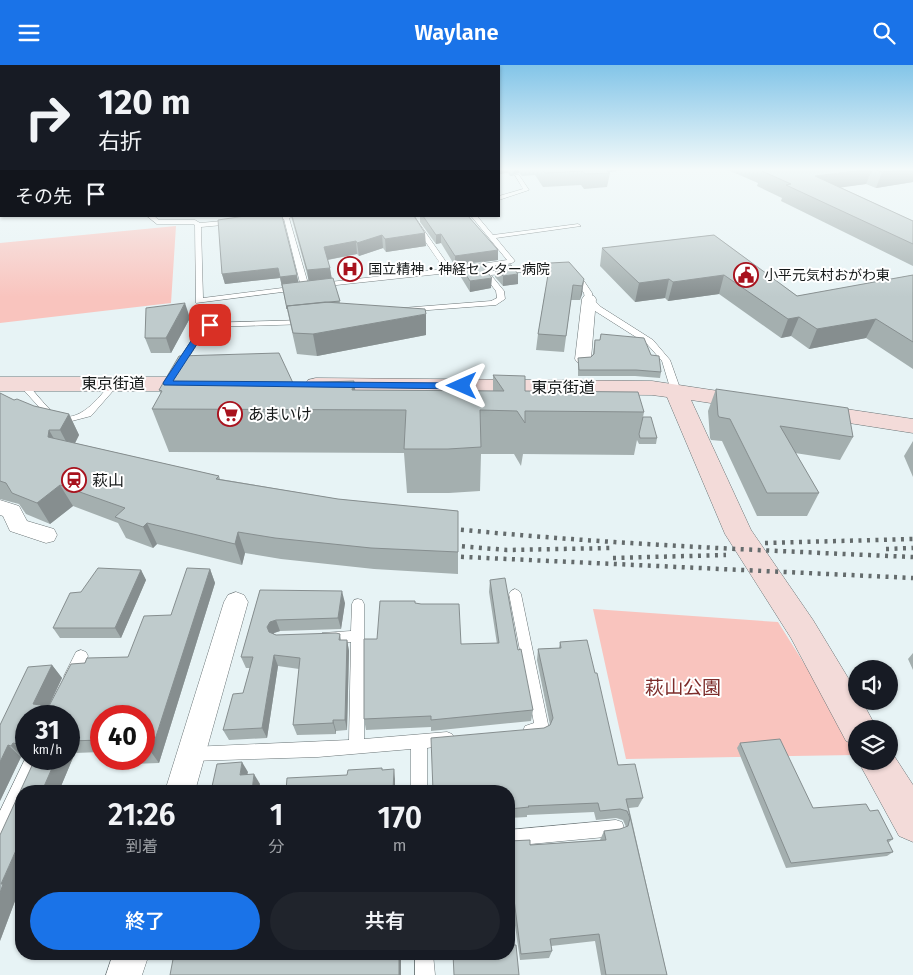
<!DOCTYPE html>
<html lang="ja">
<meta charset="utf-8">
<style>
body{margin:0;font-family:"Fira Sans","Noto Sans JP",sans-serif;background:#20242c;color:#f1f3f6;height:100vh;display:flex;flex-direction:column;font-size:19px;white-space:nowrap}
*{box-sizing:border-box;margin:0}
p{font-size:16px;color:#9ea1a6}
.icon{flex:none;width:28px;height:28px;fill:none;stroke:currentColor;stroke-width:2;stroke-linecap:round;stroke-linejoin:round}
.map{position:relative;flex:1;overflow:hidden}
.sheet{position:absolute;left:15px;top:720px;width:500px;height:175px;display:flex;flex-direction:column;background:#171b24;border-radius:20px;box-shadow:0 1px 4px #0004}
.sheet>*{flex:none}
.guide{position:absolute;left:0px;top:0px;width:500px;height:152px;box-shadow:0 1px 4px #0004;background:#171b24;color:#f1f3f6;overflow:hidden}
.tools{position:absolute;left:848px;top:595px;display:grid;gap:10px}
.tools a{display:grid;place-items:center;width:50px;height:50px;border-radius:50%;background:#171b24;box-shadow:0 1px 4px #0004;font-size:25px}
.speed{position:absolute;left:15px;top:640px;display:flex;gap:10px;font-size:25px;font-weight:700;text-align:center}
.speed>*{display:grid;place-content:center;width:65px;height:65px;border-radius:50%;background:#171b24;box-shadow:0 1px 4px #0004;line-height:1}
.speed small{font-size:12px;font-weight:400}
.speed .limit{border:8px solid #d22;background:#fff;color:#111}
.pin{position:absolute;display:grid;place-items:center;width:42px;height:42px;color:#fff;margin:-21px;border-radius:10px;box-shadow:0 2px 8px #0006}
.me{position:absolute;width:55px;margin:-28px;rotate:270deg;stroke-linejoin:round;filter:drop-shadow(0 0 4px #0008)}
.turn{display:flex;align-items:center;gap:18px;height:105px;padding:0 15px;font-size:22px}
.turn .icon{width:65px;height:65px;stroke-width:2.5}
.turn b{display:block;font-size:35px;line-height:42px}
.then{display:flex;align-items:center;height:48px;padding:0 15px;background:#0003;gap:10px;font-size:19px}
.eta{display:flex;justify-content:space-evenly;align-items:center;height:85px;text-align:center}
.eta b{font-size:30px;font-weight:600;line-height:35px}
.action{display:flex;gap:10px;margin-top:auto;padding:10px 15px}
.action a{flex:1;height:58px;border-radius:30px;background:#1a73e8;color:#fff;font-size:20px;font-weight:600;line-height:58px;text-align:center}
.action a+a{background:#20242c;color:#f1f3f6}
header{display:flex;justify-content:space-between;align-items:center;height:65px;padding:0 15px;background:#1a73e8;color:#fff;font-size:22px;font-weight:600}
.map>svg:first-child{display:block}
</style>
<header><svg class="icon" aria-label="menu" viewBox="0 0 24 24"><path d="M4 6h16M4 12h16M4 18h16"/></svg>Waylane<svg class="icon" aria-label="search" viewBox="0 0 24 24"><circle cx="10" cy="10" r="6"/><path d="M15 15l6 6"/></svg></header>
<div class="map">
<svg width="913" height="910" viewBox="0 0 913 910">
<rect width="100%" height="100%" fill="#e7f3f5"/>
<path fill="#f9c4be" d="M176 161 171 238 0 258V178Z
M593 544 778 557 812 611 855 690 626 694Z"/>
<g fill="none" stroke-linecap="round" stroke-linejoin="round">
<defs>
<path id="lane" d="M515 110H519L529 125 499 135V131L523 124Z
M147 151H154L159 155H195L200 158 233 155 236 157 233 159 201 162 203 233 298 221 302 223 298 225 196 238 195 160 193 159H157Z
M276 151H296L289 153 309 222 308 224 301 222 284 154 267 156 264 154Z
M408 151H414L451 204 507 195 471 151H477L493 170 578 159 581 161 496 173 515 196 512 198 476 205 318 222 317 220 321 218 444 204Z
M563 199 584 216 592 228 593 234 601 242 653 275 670 295 681 326 679 328 676 329 671 326 662 296 647 279 595 246 585 234 584 228 578 220 561 203 491 210 504 226 505 234 496 240 402 247 398 245 402 243 491 236 497 233 496 226 482 208 484 207Z
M304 255H307V259L212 262 199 276 180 306 177 307 173 304 193 273 207 258Z
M23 316 26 317C32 324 49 345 55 349 79 361 99 332 112 317H118L119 319 91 351 68 357 49 353 20 321V317Z
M515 524 519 526 521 529 549 664 547 669 530 673 525 671 523 666 525 661 534 658 509 529 511 526Z
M358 534 362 535 364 539V674L447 667 452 669 455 674 452 679 427 683V726H411V684L318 692 191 696 186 694 183 689 186 684 191 682 349 675 351 577 327 578 322 576 320 572 322 568 351 566 352 539 354 535Z
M81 585 86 587 88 591 76 615 71 617 66 615 64 611 76 587Z
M26 692V694H41L26 726H21V736L6 770 0 772V746Z
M616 755 622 757 624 763 622 769 616 771 509 781V765Z
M415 889H433L435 910H415Z"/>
<path id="street" d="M589 230 594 231 596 234 591 294 589 297H577L575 294 582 234 584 231Z
M0 435 19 441 27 456 54 464 57 470 54 476 46 478 10 466 3 451 0 450Z
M236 527 244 530 248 537 195 726H165L224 537 228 530Z
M113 889H149L142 910H106Z"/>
<path id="secondary" d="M0 312H201L209 314 212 319 209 324 201 326H0Z
M316 313 652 316 758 332 761 337 758 342 750 344 691 335 751 465 813 555 856 626V636H862L877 664H856V680L846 676 791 573 725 469 667 332 652 330 316 327 308 325 305 320 308 315Z
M812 339 913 354V368L804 351 801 346 804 341Z
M889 683 913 720V777L899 771 858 696H889Z"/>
</defs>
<use href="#lane" stroke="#6b7577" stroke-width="1"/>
<use href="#street" stroke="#6b7577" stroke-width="1"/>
<use href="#secondary" stroke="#6b7577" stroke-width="1"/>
<use href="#lane" fill="#fff" fill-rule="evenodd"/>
<use href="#street" fill="#fff" fill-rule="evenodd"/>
<use href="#secondary" fill="#f3dbd9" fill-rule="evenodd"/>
<path stroke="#646b6c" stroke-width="4.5" stroke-dasharray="3 5.5" stroke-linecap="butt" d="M444 463C600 479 756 485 913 492
M765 478 913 474
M445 480 507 485 612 483
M886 484 913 483
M444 491 913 513
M613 493 726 490"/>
</g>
<path fill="#a4afaf" d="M499 105H624L609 107 610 108 607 122 584 124 581 120 543 122 535 110 522 111 519 108 514 109 513 111H510L508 108Z
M728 105H913V117L876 123 866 119 840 122 913 156V201L781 136 782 133 757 121 758 118Z
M237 151H282L298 218 309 216 291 151H414L426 181 386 187 383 183 359 191 357 189 328 195 332 214 340 238 426 270 317 291 297 289 280 213 225 219 222 209Z
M420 151H468L498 185V195L483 197V201L491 223 470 227 459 209V201H455L441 178 436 179 420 157Z
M714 170 797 231 913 210V304L866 273 809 284 791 271 781 273 719 229 668 236 665 233 635 237 600 201 602 183Z
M550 198 584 214 582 229 580 235H571L564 287 536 285 538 269Z
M495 201 518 219 503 221 495 212Z
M190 253 171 288H151L145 273Z
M595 275 651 290 661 307 660 313 635 311H578V293L591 292 593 289Z
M493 310 525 326 644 347 643 352 657 373 656 379H639L637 375 634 390 523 389 521 401 514 389H481L480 426 449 428H407L404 388 169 387 152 344 161 329 159 325 293 318 356 325 493 326Z
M716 324 853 372 840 395 795 388 819 428 807 451H757L722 376 711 375 710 373 708 346Z
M0 328 14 335 34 341 69 349 79 370 75 378 219 411 220 414 338 434 458 446V509L374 504 281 494 245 488 242 500 157 479 153 483 126 473 118 458 73 441 50 459 26 449 19 439 0 434Z
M913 376V412L904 391Z
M210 504 215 518 159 698 131 699 127 694H144V651H101V687L75 688 16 827 18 828 0 876 34 695 33 694H69V651H26V690L23 693 21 692 0 736V660L52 600 62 613 49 641 85 598 128 592 171 550Z
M141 505 146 515 121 573H60L53 563Z
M490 515 518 585 533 645 531 656 431 666V662L366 665 364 654 377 574 415 538 461 579H497L489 527Z
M260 525 345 538 341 564 280 566 274 568V569L276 570 340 569 341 575H347L349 586 347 665 336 666V669L297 670 293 660 299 604 278 601 267 673 229 675 223 665 243 628 250 603H246L241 592Z
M560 577 618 700 643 733 638 742 629 743 667 910H601L595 876 551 881 552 886 549 893 520 895 509 819V776L530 780 600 775 604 766 620 764 626 762 623 755 616 753 596 755 594 747 527 750V752L509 753V726L544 663 550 660 537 595 538 584 559 583Z
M913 588V605L908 594Z
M740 678 813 743 870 746 893 774 888 778 893 787 887 791 786 803 737 683Z"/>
<path fill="#868e8f" d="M499 105H508V108L499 109Z
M514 105H519V108L514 109 513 111Z
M595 105H624L594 109Z
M862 105H872L866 119 809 127 815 111Z
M899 105H913V117L876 123 882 107Z
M425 168 426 181 386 187 385 174Z
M441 169V178L436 179V170Z
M382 170 383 183 359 191 357 178Z
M356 176 357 189 326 195 324 182Z
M498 185V195L483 197V206L481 199H459V201H455V191Z
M278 203 280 213 225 219 222 209Z
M330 203 332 216 309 219 307 205Z
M518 209V219L503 221V211Z
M297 210 299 220 282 222 280 212Z
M724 210 719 229 668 236 673 217Z
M492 213 491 223 470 227V216Z
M584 214 582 229 580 235 582 221Z
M669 214 665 233 635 237 639 218Z
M185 238 190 253 171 288 166 273Z
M426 249V270L317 291 313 269Z
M799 252 791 271 781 273 788 254Z
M876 254 866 273 809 284 817 264Z
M354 316 358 345 352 325Z
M69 349 79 370 71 386 60 365Z
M49 365 61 386 48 372Z
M60 420 73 441 50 459 37 438Z
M147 458 157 479 153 483 143 462Z
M238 467 245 488 242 500 235 479Z
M210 504 215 518 159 698 151 687Z
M141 505 146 515 121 573 115 563Z
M342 526 345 538 341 564 338 553Z
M276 555 280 566 274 568 271 573 267 562 270 557Z
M347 575 349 586 347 665 345 655Z
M274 590 278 601 267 673 262 663Z
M52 600 62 613 44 651 33 639Z
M333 655 336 666V669L333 658Z
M13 678 26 690 23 693 11 681Z
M8 680 21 692 0 736V697Z
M69 681 75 688 59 726H42L56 694H69Z
M242 697 248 707 245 720 240 710Z
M394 704 395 714V726H393Z
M254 709 260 719 258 726H252Z
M21 774V815L16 827 18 828 0 876V828L1 819Z
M399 889H401V910H399Z"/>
<path fill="#bfcbcc" stroke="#868e8f" d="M542 105H606L610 108 585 109 582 106 545 108Z
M764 105H862L815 111 913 156V179L786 120 791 119 762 106Z
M876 105H899L882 107Z
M245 151H282L297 210 280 212 278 203 222 209 218 155Z
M292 151H414L425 168 385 174 382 170 357 178 356 176 324 182 330 203 307 205Z
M423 151H468L498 185 455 191 441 169 436 170Z
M714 170 797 231 913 210V277L876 254 817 264 799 252 788 254 724 210 673 217 669 214 639 218 602 183Z
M483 196 481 199 492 213 470 216 459 199Z
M569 197 584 214 582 221 573 220 566 271 538 269 550 198Z
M511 200 518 209 503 211 495 201Z
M333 213 340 236 287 241V244L282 219Z
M325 237 425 244 426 249 313 269 293 268 287 241Z
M185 238 166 273H145L146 243Z
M601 269 644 273 651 290 659 291 661 307 636 305H579L578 293 591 292 594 289 595 275H600Z
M279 288 293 318 354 316 352 325 504 326 493 310 525 311V326L638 327 644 347 525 346V358L517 346 480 345 481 382 448 384H404L406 345 152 344 162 326 159 325 179 291Z
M716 324 848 343 853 372 780 361 819 428H767L730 354 719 352 718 350Z
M0 328 14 335 17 334 34 341 69 349 60 365H49L48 372 219 411 216 414 338 434 458 446V487L371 483 275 473 238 467 235 479 147 458 143 462 115 452 125 443 60 420 37 438 12 428 6 418 0 416Z
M643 352H651L657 373H640L639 369Z
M98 503 141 505 115 563H53L70 528 81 527Z
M187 503 210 504 151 687H144V651H101V675L69 676V651H26V681L13 678 11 681 8 680 0 697V660L28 602 52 600 33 639 49 641 71 599 85 598 87 593 128 592 144 551 171 550Z
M505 513 518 585 521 584 533 645 431 655V651L364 654V574H377L380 536H415V538L421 539H459L461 579 499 578 490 515Z
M260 525 342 526 338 553 276 555 270 557 267 562 269 567 276 570 336 568 340 569 339 575H347L345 655H333V658L293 660 300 593 274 590 262 663 223 665 233 629 243 628 253 592H241Z
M587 575 595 608H597L618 700 635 699 643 733 626 734 667 910H606L599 869 550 874 552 886 521 889 511 811H509V776L530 775V780L606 775 604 766 620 764 628 761 630 753 627 746 620 744 600 746 598 738 528 741 529 742 509 744V726H433L431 673 544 663 550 660 553 653 538 584 561 583 560 577Z
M780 674 813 743 866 739 870 746 878 745 893 774 887 775 893 787 791 798 740 678Z
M35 694H56L42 726H21V774L1 819H3L0 828V770Z
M242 697 240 710 254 709 252 726H211L217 699Z
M382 703V705L394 704 393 726H286L287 713 347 710 348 705Z
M509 880H516L519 910H454L453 889H509Z
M174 889H399V910H170Z"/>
<linearGradient id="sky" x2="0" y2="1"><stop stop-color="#83c5e8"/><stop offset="0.45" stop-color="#f4fafa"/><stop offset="1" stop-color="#f4fafa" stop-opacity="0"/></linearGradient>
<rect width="913" height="232" fill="url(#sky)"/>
<path fill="#1a73e8" stroke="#114b97" d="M207 258 214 260 199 276 173 316 462 318 466 321 462 324 164 320 163 318 193 273Z"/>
<defs>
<symbol id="hospital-ring" viewBox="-11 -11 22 22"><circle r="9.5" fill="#fff" stroke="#a8121d" stroke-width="1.5"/><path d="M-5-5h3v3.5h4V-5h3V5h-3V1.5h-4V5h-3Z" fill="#a8121d"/></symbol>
<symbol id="civic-ring" viewBox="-11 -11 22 22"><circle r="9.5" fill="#fff" stroke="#a8121d" stroke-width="1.5"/><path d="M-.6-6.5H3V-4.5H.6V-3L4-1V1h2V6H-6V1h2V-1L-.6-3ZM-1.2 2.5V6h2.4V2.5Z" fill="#a8121d"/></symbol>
<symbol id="supermarket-ring" viewBox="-11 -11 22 22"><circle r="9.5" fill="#fff" stroke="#a8121d" stroke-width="1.5"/><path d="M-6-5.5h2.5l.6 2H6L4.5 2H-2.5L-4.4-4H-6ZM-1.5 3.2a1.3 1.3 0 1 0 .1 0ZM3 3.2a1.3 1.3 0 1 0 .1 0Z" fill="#a8121d"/></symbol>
<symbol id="station-ring" viewBox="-11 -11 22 22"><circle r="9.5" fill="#fff" stroke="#a8121d" stroke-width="1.5"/><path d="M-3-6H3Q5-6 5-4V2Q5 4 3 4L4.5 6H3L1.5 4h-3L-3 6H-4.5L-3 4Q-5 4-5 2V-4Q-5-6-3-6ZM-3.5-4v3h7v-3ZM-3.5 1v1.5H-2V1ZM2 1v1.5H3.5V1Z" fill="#a8121d"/></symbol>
</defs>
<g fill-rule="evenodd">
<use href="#hospital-ring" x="336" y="190" width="28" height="28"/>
<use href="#civic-ring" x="732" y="196" width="28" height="28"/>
<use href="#supermarket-ring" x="216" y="335" width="28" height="28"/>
<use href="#station-ring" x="60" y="401" width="28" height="28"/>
</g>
<g text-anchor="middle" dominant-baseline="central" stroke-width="4" stroke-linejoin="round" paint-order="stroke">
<g font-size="14" fill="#141818" stroke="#fff" text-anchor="start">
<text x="368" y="204">国立精神・神経センター病院</text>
<text x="764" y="210">小平元気村おがわ東</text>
</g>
<g font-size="16" fill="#141818" stroke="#fff">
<text x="113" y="318">東京街道</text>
<text x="563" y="322">東京街道</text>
</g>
<g font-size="16" fill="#141818" stroke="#fff" text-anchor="start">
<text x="248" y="349">あまいけ</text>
<text x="92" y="415">萩山</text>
</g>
<g font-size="19" fill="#7c2c2a" stroke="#fff">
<text x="683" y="622">萩山公園</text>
</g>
</g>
</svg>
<div class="tools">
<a><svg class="icon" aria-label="sound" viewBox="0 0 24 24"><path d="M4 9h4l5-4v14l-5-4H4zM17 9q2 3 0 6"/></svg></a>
<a><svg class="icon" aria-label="layers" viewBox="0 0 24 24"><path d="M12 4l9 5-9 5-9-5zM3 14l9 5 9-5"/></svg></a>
</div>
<div class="speed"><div>31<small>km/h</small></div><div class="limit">40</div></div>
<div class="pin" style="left:210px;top:260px;background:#d93025"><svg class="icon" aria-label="arrive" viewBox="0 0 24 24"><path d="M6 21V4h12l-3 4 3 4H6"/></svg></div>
<svg class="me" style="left:462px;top:321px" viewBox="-20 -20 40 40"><path d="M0-17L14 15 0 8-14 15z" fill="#1a73e8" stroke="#fff" stroke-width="4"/></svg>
<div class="guide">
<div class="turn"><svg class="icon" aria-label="right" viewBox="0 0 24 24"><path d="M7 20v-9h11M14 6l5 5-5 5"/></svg><div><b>120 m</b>右折</div></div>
<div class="then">その先<svg class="icon" aria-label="arrive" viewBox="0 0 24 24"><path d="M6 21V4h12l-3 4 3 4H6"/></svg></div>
</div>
<section class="sheet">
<div class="eta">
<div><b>21:26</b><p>到着</p></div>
<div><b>1</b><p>分</p></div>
<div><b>170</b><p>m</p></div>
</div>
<div class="action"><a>終了</a><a>共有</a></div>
</section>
</div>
